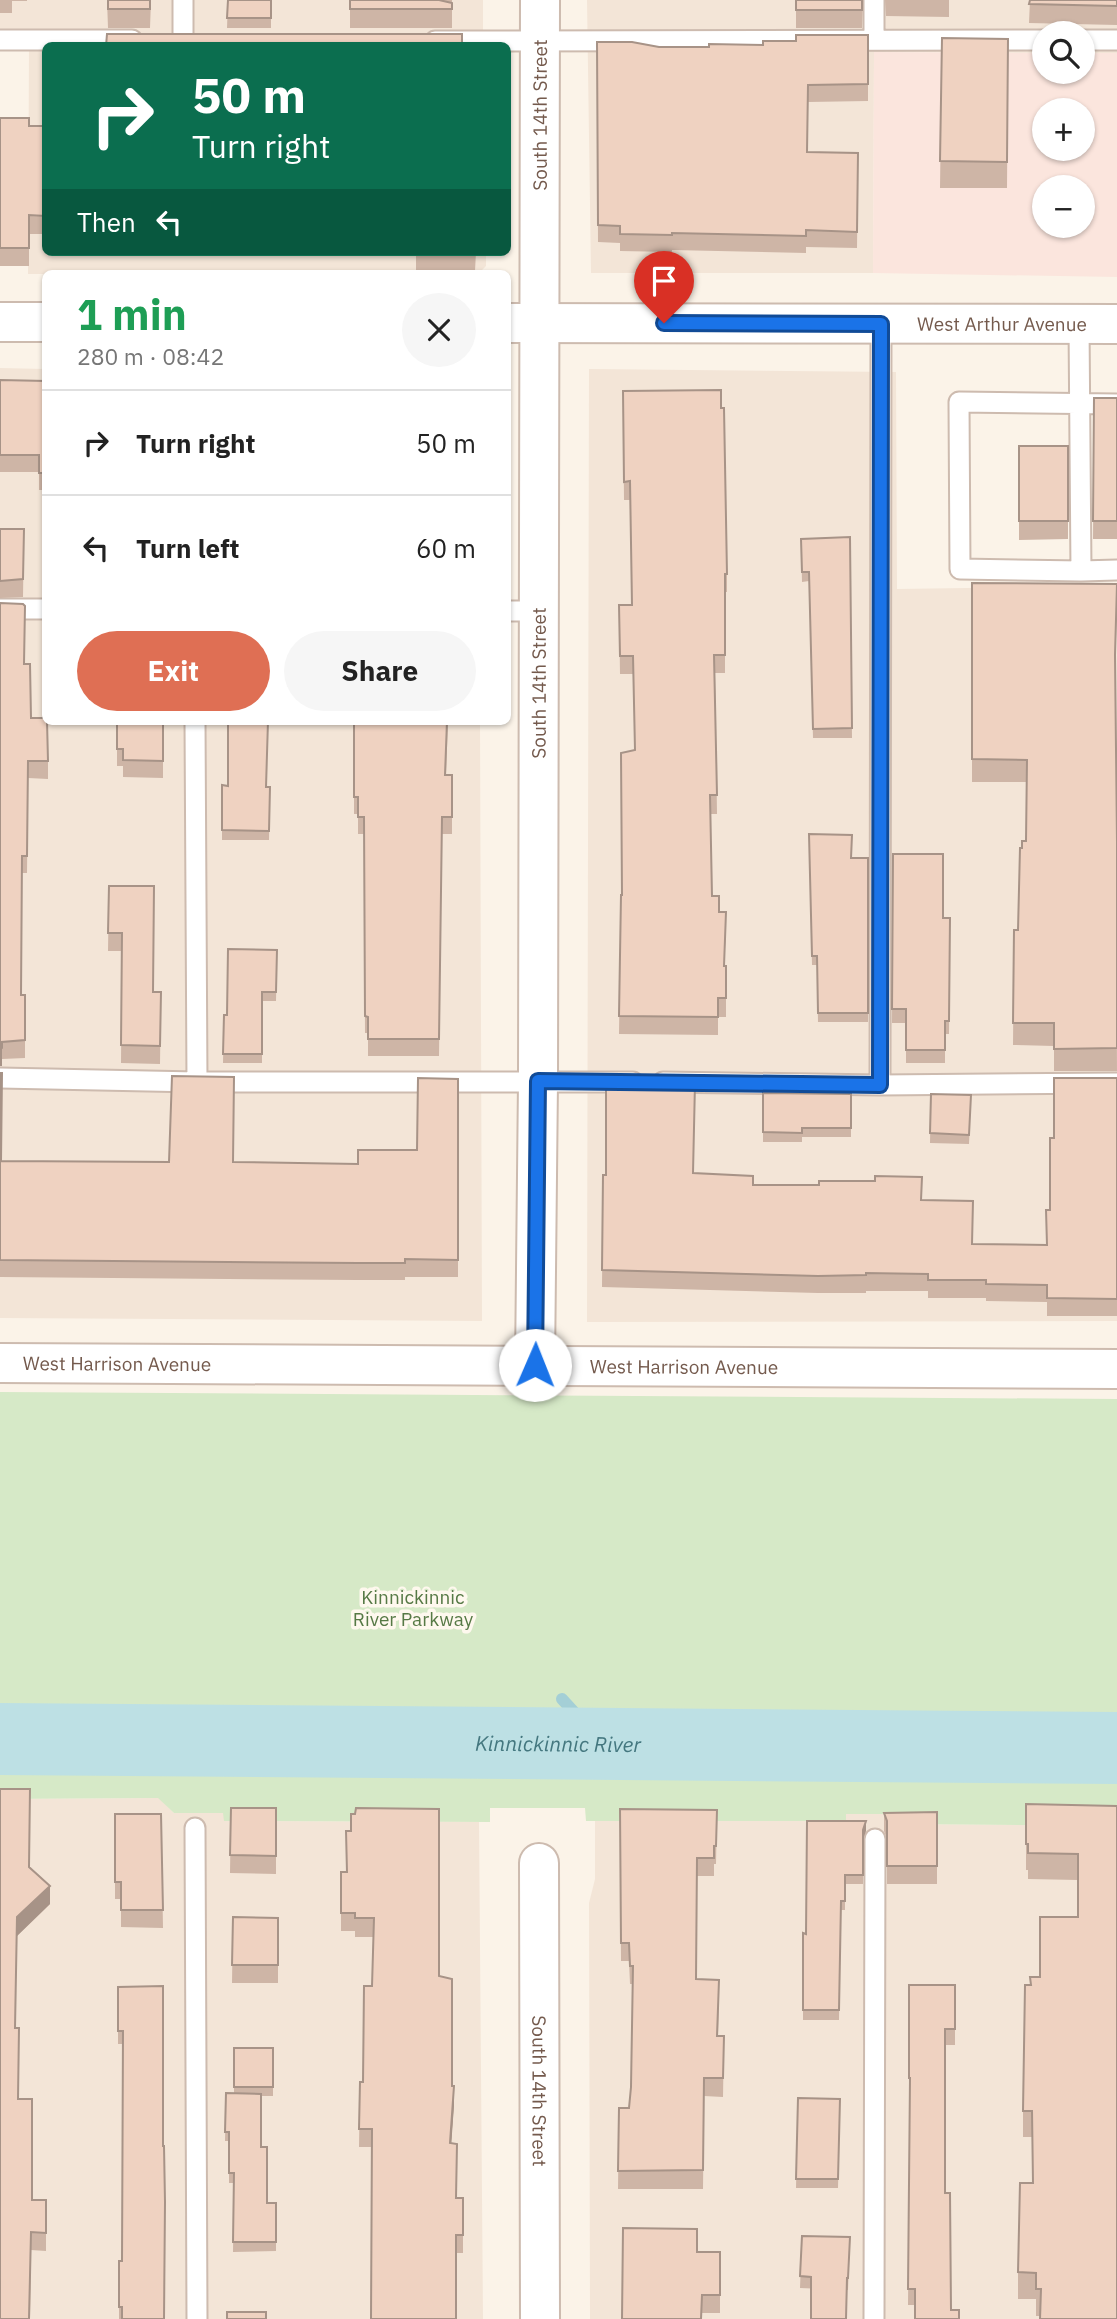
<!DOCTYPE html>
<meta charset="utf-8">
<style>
body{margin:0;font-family:"IBM Plex Sans",sans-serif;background:#f6f6f6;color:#222;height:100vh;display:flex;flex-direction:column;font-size:26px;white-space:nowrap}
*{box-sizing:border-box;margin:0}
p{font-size:23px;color:#767676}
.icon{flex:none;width:38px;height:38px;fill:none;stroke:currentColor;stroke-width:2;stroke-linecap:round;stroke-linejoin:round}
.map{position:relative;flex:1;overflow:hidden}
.panel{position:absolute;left:42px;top:270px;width:469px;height:455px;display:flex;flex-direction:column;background:#fff;border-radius:10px;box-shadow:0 2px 5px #0004}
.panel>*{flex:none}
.banner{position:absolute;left:42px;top:42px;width:469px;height:214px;border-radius:10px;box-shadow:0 2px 5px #0004;background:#0b6e4f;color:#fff;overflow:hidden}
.fabs{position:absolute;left:1032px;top:21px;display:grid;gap:14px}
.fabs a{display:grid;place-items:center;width:63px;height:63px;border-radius:50%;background:#fff;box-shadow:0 2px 5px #0004;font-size:35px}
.pin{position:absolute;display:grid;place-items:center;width:60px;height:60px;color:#fff;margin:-72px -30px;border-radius:50% 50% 50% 0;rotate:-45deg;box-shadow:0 0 7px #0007}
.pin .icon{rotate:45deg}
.me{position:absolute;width:77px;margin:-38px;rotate:1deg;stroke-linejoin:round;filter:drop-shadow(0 0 5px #0008)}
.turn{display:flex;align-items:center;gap:24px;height:147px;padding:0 35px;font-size:32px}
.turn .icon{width:91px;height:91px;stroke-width:2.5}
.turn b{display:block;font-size:49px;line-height:60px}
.then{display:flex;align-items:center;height:66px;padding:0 35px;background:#0003;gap:14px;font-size:26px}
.round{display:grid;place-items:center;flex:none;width:74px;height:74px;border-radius:37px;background:#f6f6f6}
.headline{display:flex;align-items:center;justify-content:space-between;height:119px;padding:0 35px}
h1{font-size:42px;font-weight:800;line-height:52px;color:#1e9e55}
.primary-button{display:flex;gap:14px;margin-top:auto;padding:14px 35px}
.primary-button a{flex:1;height:80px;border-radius:42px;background:#df6f54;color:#fff;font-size:28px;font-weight:800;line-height:80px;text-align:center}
.primary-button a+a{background:#f6f6f6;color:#222}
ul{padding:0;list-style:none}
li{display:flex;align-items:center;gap:21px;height:105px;padding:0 35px;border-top:2px solid #e0e0e0}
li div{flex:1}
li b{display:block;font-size:26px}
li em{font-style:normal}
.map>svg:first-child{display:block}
</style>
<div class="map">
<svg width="1117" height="2319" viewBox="0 0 1117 2319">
<rect width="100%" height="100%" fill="#fbf3e8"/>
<path fill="#f3e5d7" d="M0 0H483V45L46 46V252H486V266L479 273 28 274 29 47H0Z
M587 0H1117V53H1083V33H1045V53L874 52 873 273H591Z
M0 368 45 369 46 721H480L482 1321 0 1318Z
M589 369 896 372 897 589 1117 586V1321L587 1322Z
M159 1798 174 1813H224L225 1821 479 1822 483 2319H0V1799Z
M846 1814H894V1824L1117 1826V2319H590L589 1903 595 1879V1821H845Z"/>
<path fill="#fbe5dd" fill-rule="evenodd" d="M874 52 1045 53V72H1083V53H1117V277L873 273ZM1045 110H1083V149H1045ZM1045 187H1083V226H1045Z"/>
<path fill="#d6e9c7" d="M0 1392 1117 1399V1826L894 1824V1814H846V1821H586L585 1808H490V1822L224 1821 223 1813H174L158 1798 0 1799Z"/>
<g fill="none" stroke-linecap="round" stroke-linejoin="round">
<path stroke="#a4cfd6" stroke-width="12" d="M562 1699 604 1745"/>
<path stroke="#bde0e4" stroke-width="72" id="s1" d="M0 1739 1117 1748"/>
<defs>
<path id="service" d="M874 0V40
M0 40H132
M183 40V0
M1083 40H1117
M435 41 1045 40
M1079 324 1081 571 960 569 959 402 1117 404
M1081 571 1117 570
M0 609H46
M508 611H539
M195 721 197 1082
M0 1078 197 1082H633
M663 1082 880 1085 1117 1083
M880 1085 881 324
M195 1828 197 2319
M874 2319 875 1839"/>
<g id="minor">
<path d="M0 322H46"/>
<path id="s2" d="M508 323 1117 324"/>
<path id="s3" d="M0 1363 1117 1369"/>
<path id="s4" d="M535 1365 538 1081 540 0"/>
<path id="s5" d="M539 1863 540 2319"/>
</g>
</defs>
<use href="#service" stroke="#cdbbaf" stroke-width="23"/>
<use href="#minor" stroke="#cdbbaf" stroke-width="42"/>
<use href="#service" stroke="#fff" stroke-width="19"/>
<use href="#minor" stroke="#fff" stroke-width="38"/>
</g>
<path fill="#ceb5a6" d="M0 0H27V1H12V13H0Z
M107 0H151L150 28H108Z
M228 0H271V28H227Z
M350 0H452V28H350Z
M796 0H863L862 28H796Z
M885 0H949V17L886 16Z
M1030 0H1117V25L1029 23Z
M868 35V101L808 102V152L858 153 857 248 806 247V253L672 250V252L620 251V243L598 242 597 42 659 47H709L763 45 796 41Z
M942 38 1008 39 1007 188H940Z
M0 118 29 126H46V234H29V266H0Z
M416 252H476L475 271 416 270Z
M0 380 46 381V490H39V472H0Z
M623 391 727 574V592H725V673H715L717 814H710L712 896 726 930 724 966H726V1017H718V1035L619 1034 621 895H622L635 750 633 674H620L619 605H632L630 500H624Z
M1094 398H1117V539H1093Z
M1019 446H1068V539L1019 540Z
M0 529H24L23 597 0 598Z
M850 537 852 738H813L809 581 802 582 801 539Z
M972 583 1117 606 1115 671 1117 1071H1054V1046L1013 1045 1014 930H1018L1022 848 1026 841 1027 782H972Z
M0 603 24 664 31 718 48 761V779L28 778 27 873H22L21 995H25V1058L2 1059V1066H0Z
M117 721 163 723V778L123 777V766H117Z
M354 721H448L446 775H452V834H442L439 1056H368V1033H365L364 834H358V814H354Z
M222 785 270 787 269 840H222Z
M809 834 852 858H868V1022H818L817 965H812Z
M893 854 943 918H950L949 1034H945V1063H906V1023H892Z
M109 886 153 992H161L160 1064 121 1063 122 951H108Z
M277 950 276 1001H262V1063H223L224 1015H227Z
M0 1073 1 1161 358 1164 417 1150 458 1079V1277H405V1280H358L0 1277Z
M1117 1078V1316H1047V1302L986 1301V1298H928V1291H866V1293H818L602 1287 603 1175 694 1173 753 1185 922 1200 972 1244 1047 1245 1054 1138Z
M763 1093 851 1094V1137H802V1142H763Z
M931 1094 971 1095 969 1144 930 1143Z
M0 1789 29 1867 50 1904 17 1936 15 2028 18 2099 32 2200H46V2251L31 2250 30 2319Z
M1026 1804 1117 1806 1040 2316H1036V2299H1018V2272L1033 2183 1032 2137H1023V2111L1030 1985 1040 1977 1078 1917V1880L1028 1879V1870H1026Z
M231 1808H276V1874L230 1873Z
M620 1809 717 1810 716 1864H714V1876H697L696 1979 719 1998 718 2036H724L723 2097 704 2096 703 2189H618L619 2108H629L631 2087 633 1984H630L629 1961H621Z
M937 1812V1884H887V1839L884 1831V1813Z
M115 1814H161L163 1928 121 1927V1899H115Z
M866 1831 863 1839V1884H845V1910H841L839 2020H803V1933L806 1934Z
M341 1872 439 1976 454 2105 451 2143 456 2198H463V2253H456L372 2147H359L360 2082H363L372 1986 373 1937H355V1931H341Z
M233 1917 278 1918V1983H232Z
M909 1985H955V2045H945V2193L951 2310 959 2319 915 2305H908L910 2094H909Z
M118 1987 163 2146 164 2319H119V2261H122L123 2044H118Z
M234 2048H273V2096H261V2147L267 2203H276V2251L233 2252 234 2183H229V2141H225L226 2093H234Z
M798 2098 840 2099 838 2188H796Z
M802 2236 850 2237 848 2290 800 2288Z
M697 2252H720V2313H702Z"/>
<path fill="#a79387" d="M2 1048V1066H0V1049Z
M866 1821V1831L863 1839V1830Z
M50 1886V1904L17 1936 15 1981 17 1917Z
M454 2086V2105L450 2162V2143Z"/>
<path fill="#efd2c1" stroke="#a79387" stroke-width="2" d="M108 0H150V9H108Z
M228 0H271V18H227Z
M350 0H439L452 3V9H350Z
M796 0H862V10H796Z
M1030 0H1117V6L1029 4Z
M107 34H462V46H106Z
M796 35H868V84L808 85 807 152 858 153 857 232 806 230V236L672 233V235L620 234V226L598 225 597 42H632L659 47H709V44L763 45V41H796Z
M942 38 1008 39 1007 162 940 161Z
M0 118H29V126H46V216L29 215V248H0Z
M0 380 46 381V473H39V455H0Z
M721 390V408H724L727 574H725V655H714L717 795H710L712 896H719V912H726L724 966H726V998H718V1017L619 1016 621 895H622L621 753 635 750 633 656H620L619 605H632L630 481 624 482 623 391Z
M1094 398H1117V521H1093Z
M1019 446H1068V521H1019Z
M0 529H24L23 579 0 581Z
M850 537 852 728 813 729 809 572H802L801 539Z
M972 583 1117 584 1115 655 1117 842V1048L1054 1049V1023H1013L1014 930H1018L1020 848H1022V841H1026L1027 760 972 759Z
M0 603 23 604 25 606 24 664H30L31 718H46V721H47L48 761H28L27 856H22L21 995H25V1040L2 1042V1048L0 1049Z
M117 721H156V723H163V761L123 760V749H117Z
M228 721H268L266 787H270L269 831 222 830V785L228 786Z
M354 721H447L445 775H452V817H442L439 1039H368V1017L365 1016 364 817H358V797H354Z
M809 834 852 835 851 858H868V1013H818L817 956H812Z
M893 854H943V918H950L949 1021H945V1050H906V1009H892Z
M109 886H154L153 992H161L160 1046 121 1045 122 933H108Z
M228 949 277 950 276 992H262V1054H223L224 1015H227Z
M0 1073H2L1 1161 169 1162 172 1076 234 1077 233 1162 358 1164V1150H417L418 1078 458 1079V1260L405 1259V1263H358L0 1260Z
M606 1077 687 1079V1083H695L693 1173 753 1176V1185H819V1181H875V1176L922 1177 921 1200 973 1201 972 1244 1047 1245 1046 1210H1050V1138H1054V1078H1117V1299L1047 1298V1285L986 1284V1280H928V1274L866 1273V1275L818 1276 602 1270 603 1175H606Z
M763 1093 851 1094V1128H802V1133L763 1132Z
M931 1094 971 1095 969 1135 930 1133Z
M0 1789H30L29 1867 50 1886 17 1917 15 2028H19L18 2099H32V2200H46V2233L31 2232 29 2319H0Z
M1026 1804 1117 1806V2319H1040L1041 2289H1036V2273L1018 2272 1020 2183H1033L1032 2111H1023L1025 1985H1031L1030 1977H1040V1917H1078V1854L1028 1853V1844H1026Z
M231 1808H276V1856L230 1855Z
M356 1808 439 1809V1976L452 1979V2086H454L450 2143 457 2144 456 2198H463V2235H456V2319H371L372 2129H359L360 2082H363L364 1986H372L374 1918H355V1913H341V1872H347L346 1831H351V1814H355Z
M620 1809 717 1810 716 1846H714V1858H697L696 1979 719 1980 717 2036H724L723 2078H704L703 2170 618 2171 619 2108H629L631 2087 633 1966H630L629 1943H621Z
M937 1812V1866H887V1821L884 1813Z
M115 1814H161L163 1910H121V1882H115Z
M807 1821H866L863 1830V1875H845V1901H841L839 2010H803V1933L806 1934Z
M233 1917 278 1918V1965H232Z
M909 1985H955V2029H945V2193H950L951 2310H959V2319H915V2289H908L910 2078H909Z
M163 1986V2146H164L165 2202 164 2319H122V2307H119V2261H122L123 2031H118V1987Z
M234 2048H273V2087H234Z
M226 2093 261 2094V2147H267V2203H276V2242H233L234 2173H229V2132H225Z
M798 2098 840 2099 838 2179H796Z
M623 2228 697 2229V2252H720V2295H702L701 2319H622Z
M802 2236 850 2237 848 2278H847L846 2319H811V2277L800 2276Z
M227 2312H266V2319H227Z"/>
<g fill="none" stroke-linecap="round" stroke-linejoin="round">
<defs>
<path id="route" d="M535 1365 538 1081 880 1085 881 324 664 323"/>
</defs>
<use href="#route" stroke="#114b97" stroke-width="18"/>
<use href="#route" stroke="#1a73e8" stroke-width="12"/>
</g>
<g text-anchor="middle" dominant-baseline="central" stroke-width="7" stroke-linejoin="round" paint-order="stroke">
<g font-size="19" fill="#745a4d" stroke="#fef8ee">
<text stroke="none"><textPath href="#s4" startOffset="1250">South 14th Street</textPath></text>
<text stroke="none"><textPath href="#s2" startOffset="494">West Arthur Avenue</textPath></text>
<text stroke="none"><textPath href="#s4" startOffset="682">South 14th Street</textPath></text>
<text stroke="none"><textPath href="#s3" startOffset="117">West Harrison Avenue</textPath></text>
<text stroke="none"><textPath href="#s3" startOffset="684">West Harrison Avenue</textPath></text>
<text stroke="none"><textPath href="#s5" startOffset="228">South 14th Street</textPath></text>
</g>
<g font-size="19" fill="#567945" stroke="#fef8ee">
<text x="413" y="1597">Kinnickinnic<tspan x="413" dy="22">River Parkway</tspan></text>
</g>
<g font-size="21" font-style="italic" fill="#44777f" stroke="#fef8ee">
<text stroke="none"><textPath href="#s1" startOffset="558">Kinnickinnic River</textPath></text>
</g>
</g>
</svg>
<div class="fabs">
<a><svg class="icon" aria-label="search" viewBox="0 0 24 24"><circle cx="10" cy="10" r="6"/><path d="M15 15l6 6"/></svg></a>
<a>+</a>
<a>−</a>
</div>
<div class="pin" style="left:664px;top:323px;background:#d93025"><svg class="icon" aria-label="arrive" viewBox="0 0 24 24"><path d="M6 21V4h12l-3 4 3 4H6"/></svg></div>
<svg class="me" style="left:535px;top:1365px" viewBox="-20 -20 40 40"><circle r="19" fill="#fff"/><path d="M0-13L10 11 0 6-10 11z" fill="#1a73e8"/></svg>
<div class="banner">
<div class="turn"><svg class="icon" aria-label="right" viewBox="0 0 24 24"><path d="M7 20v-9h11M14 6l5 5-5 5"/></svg><div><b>50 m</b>Turn right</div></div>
<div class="then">Then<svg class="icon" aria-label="left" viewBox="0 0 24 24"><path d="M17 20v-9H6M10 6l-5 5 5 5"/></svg></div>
</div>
<section class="panel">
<div class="headline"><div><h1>1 min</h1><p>280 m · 08:42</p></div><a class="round"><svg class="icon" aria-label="close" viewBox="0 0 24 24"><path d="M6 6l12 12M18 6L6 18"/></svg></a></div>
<ul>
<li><svg class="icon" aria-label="right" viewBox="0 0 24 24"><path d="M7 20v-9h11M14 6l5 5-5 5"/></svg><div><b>Turn right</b></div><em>50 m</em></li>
<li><svg class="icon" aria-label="left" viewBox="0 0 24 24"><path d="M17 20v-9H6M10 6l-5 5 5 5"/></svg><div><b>Turn left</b></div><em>60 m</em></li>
</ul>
<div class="primary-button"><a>Exit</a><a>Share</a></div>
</section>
</div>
